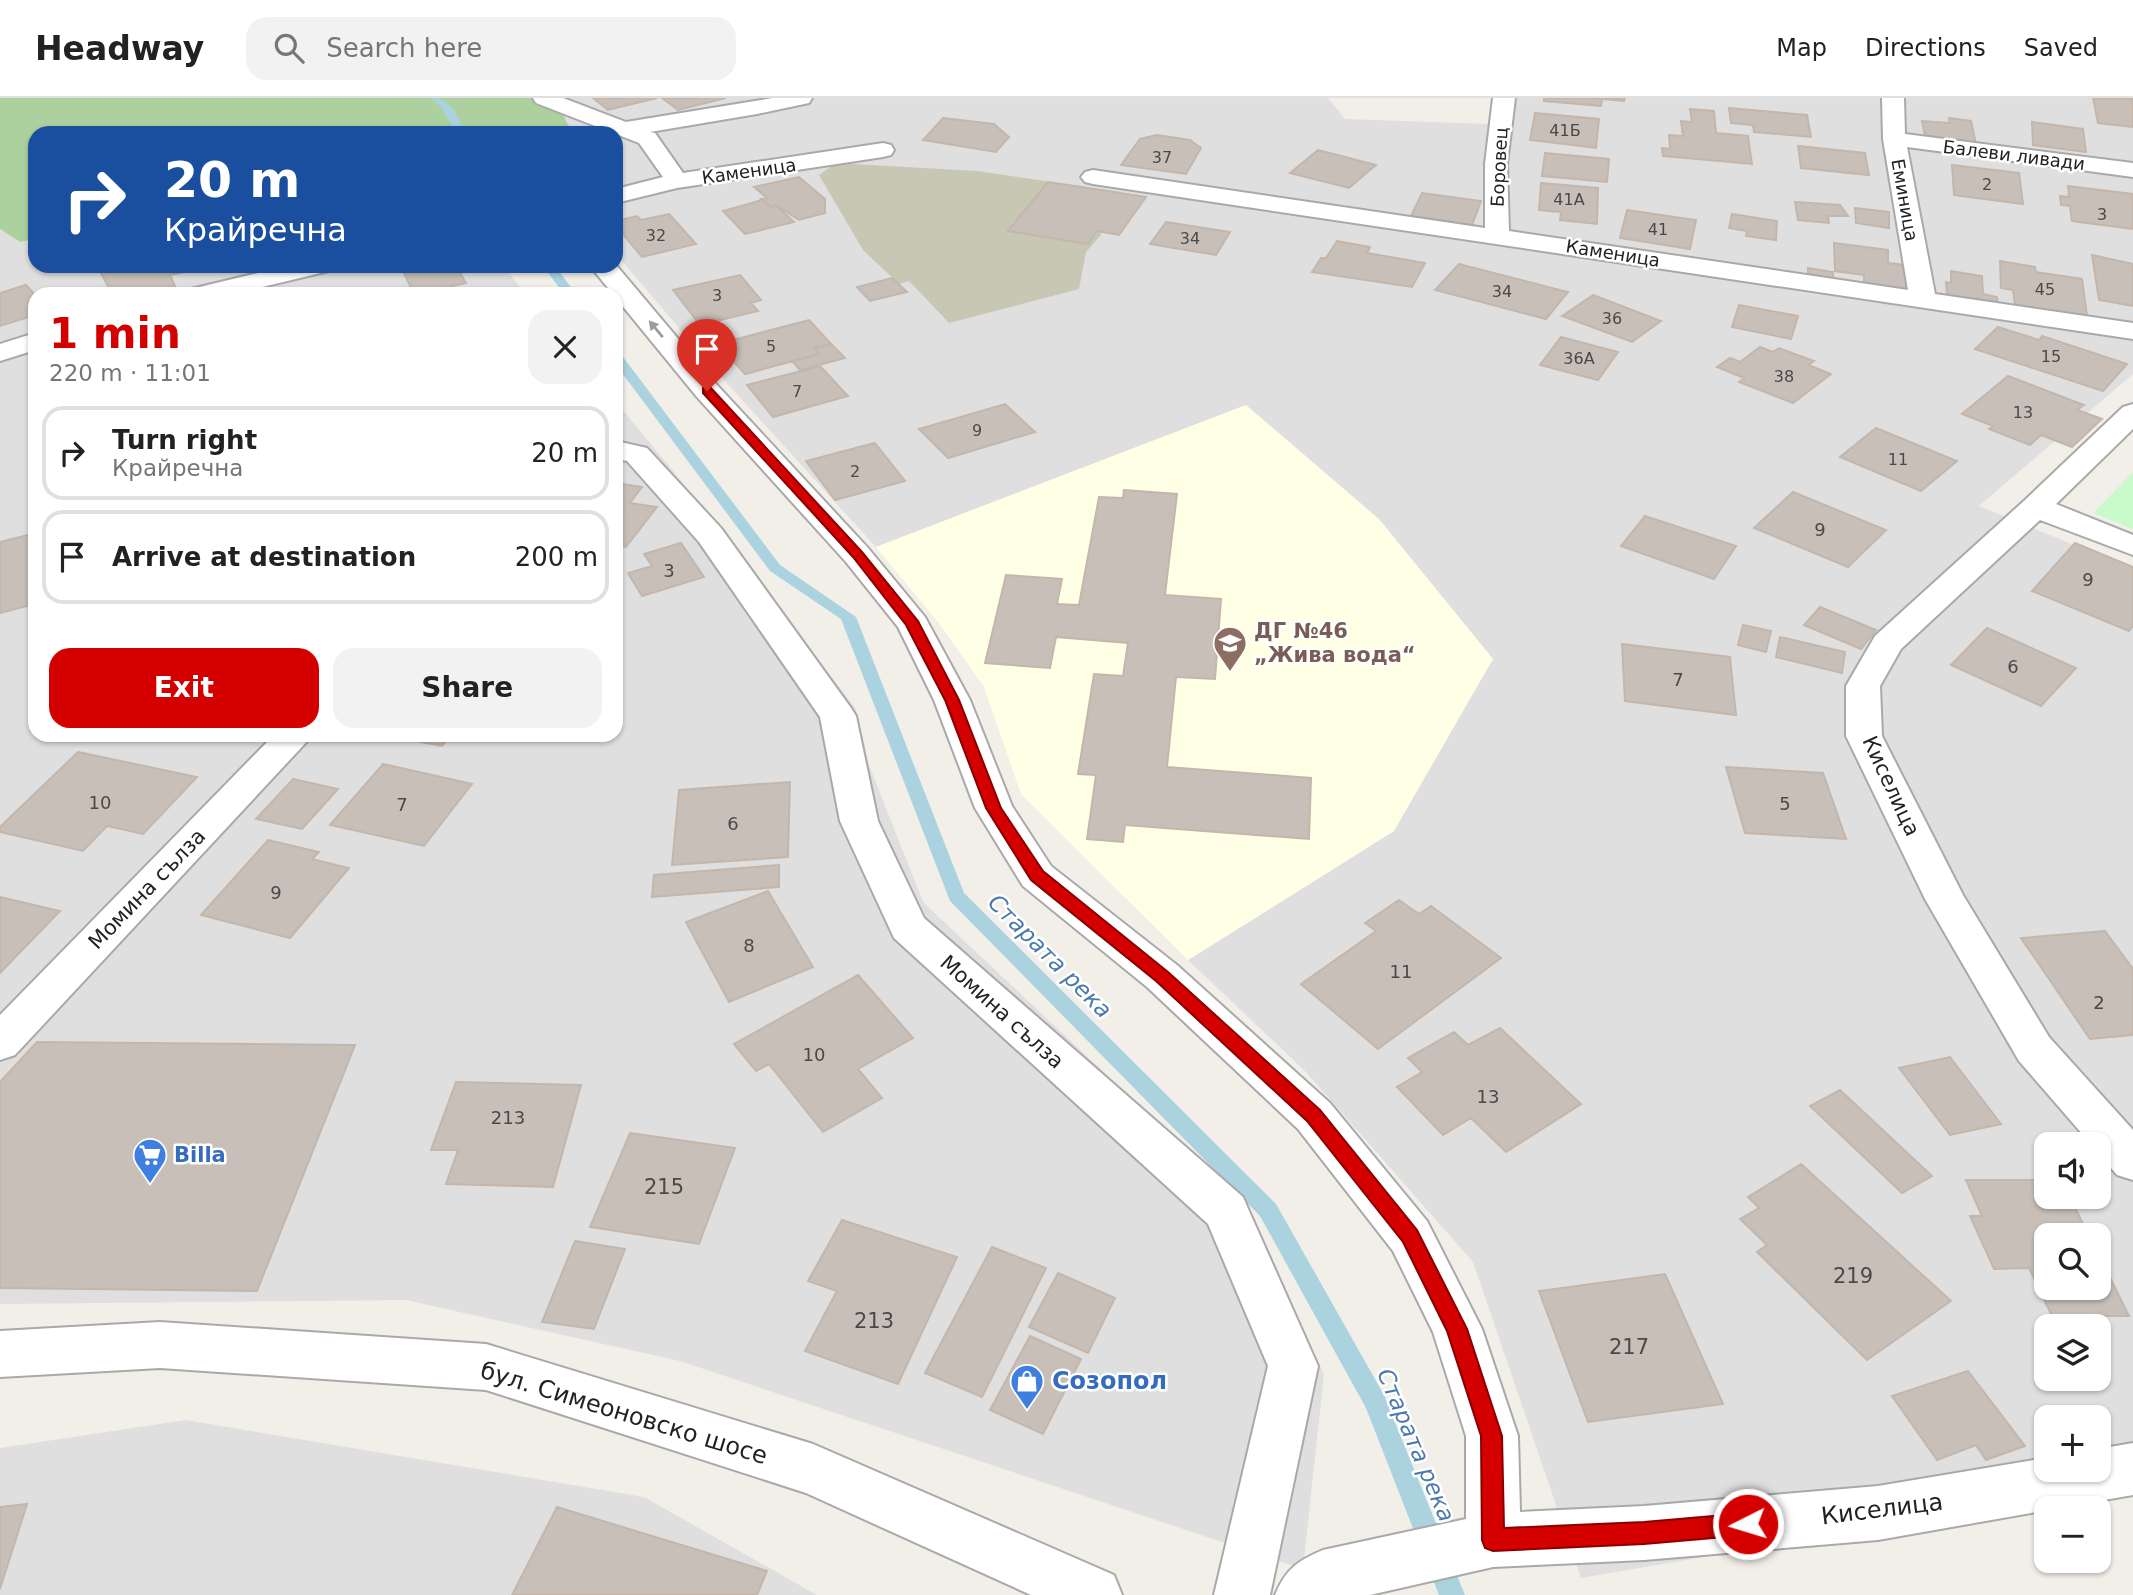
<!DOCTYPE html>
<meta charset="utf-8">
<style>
body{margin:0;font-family:"DejaVu Sans",sans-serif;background:#f2f2f2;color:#222;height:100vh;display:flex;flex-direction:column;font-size:26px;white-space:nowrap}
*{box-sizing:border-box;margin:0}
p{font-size:23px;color:#767676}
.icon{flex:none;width:38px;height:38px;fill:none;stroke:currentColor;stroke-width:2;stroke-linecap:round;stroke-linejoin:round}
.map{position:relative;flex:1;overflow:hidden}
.panel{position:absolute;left:28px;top:189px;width:595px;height:455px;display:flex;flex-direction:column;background:#fff;border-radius:21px;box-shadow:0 2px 5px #0004}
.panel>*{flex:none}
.hud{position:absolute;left:28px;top:28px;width:595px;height:147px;border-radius:21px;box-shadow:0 2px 5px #0004;background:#1a4fa0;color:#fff;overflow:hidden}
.fabs{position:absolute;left:2034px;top:1034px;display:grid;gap:14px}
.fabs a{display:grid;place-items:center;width:77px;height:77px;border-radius:14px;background:#fff;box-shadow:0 2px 5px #0004;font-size:35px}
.pin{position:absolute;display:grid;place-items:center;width:60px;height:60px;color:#fff;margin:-72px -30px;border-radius:50% 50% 50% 0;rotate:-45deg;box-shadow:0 0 7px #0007}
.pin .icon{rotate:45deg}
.me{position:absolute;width:77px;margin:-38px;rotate:265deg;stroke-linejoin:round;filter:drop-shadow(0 0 5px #0008)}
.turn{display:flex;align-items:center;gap:24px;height:147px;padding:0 21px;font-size:32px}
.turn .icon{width:91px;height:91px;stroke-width:2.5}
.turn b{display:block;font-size:49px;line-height:60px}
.round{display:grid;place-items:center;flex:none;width:74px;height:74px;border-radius:21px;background:#f2f2f2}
.overview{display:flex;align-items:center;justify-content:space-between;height:119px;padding:0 21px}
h1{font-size:42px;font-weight:600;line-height:52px;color:#d40000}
.button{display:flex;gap:14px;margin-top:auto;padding:14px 21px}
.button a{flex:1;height:80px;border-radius:21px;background:#d40000;color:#fff;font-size:28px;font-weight:600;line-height:80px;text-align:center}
.button a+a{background:#f2f2f2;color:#222}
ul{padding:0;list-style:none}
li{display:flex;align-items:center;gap:21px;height:94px;margin:0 14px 10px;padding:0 7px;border:4px solid #e0e0e0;border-radius:21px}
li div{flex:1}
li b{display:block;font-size:26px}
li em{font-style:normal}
header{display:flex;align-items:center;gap:42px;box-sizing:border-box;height:98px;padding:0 35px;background:#fff;border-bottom:2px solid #e0e0e0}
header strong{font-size:33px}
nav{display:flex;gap:38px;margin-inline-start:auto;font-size:24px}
.search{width:490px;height:63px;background:#f2f2f2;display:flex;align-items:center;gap:18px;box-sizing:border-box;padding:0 24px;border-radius:21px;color:#767676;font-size:26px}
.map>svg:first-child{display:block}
</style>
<header>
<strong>Headway</strong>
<div class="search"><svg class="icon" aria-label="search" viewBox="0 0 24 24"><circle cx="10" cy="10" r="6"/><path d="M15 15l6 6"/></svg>Search here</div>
<nav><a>Map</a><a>Directions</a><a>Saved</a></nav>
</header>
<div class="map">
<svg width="2133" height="1497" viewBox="0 0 2133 1497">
<rect width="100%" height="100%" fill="#f2efe9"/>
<path fill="#e0dfdf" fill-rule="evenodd" d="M555 0H1328L1345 21 1490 26 1494 0H2133V276L1979 408 2133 471V1386L1581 1480 1473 1164 1304 972 1188 862 1394 733 1246 307 876 449 714 271 616 156V35H572ZM2046 1046H2098V1099H2046ZM2046 1138H2098V1190H2046ZM2046 1228H2098V1281H2046ZM2046 1320H2098V1372H2046Z
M0 131 20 144 35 141V168H503L526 196H35V637H616V304L670 369 856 611 869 667 923 804 1244 1106 1324 1276 1303 1471 680 1263 406 1202 0 1206Z
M186 1322 644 1399 817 1497H0V1350Z"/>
<path fill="#ffffe5" d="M1246 307 1379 421 1493 561 1394 733 1188 862 1021 696 984 589 941 528 876 449Z"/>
<path fill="#c7c7b4" d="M836 65 977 73 1121 94 1100 138 1086 154 1079 191 949 225 909 183 899 186 863 152 819 77Z"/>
<path fill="#add19e" d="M0 0H555L572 35H35V141L20 144 0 131Z"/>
<path fill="#c8facc" d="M2133 374V431L2093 415Z"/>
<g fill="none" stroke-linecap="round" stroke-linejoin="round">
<path fill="#aad3df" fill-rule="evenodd" d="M431 0C452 0 457 19 466 35H456L441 9Z
M543 168H555L576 196H564Z
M616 254 620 255 780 467 856 519 964 795 1276 1106 1384 1297 1465 1497H1439L1366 1310 1260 1118 950 803 841 521 770 473 616 267Z"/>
</g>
<path fill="#c7bfb8" stroke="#c4b6ab" stroke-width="2" d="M593 0H657L608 12Z
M662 0H726L678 12Z
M1544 0H1625L1624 3 1602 1 1601 8 1544 3Z
M2093 0 2133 1V29L2098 25Z
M1729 10 1807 17 1811 39 1754 34 1753 27 1731 25Z
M1690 11 1714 13 1716 35 1748 38 1752 66 1663 58 1662 50 1670 51 1669 37 1683 38 1681 23 1692 24Z
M1535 15 1599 21 1596 50 1530 42Z
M943 20 994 26 1009 39 996 54 923 42Z
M1949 20 1971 23 1976 46 1925 38 1922 23 1950 25Z
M2032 24 2083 31 2086 54 2033 47Z
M1157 37 1190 42 1201 50 1186 76 1121 67 1140 41Z
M1798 48 1865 55 1869 77 1801 70Z
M1318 52 1376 67 1349 90 1290 75Z
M1545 55 1609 61 1607 84 1542 78Z
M1952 67 2019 75 2023 106 1954 97Z
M799 79 825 101V115L799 122 777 108 771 109 761 101 767 100 754 89Z
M1048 84 1146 99 1119 137 1097 133 1088 146 1008 133Z
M1541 85 1598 90 1597 126 1560 122 1561 114 1539 112Z
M2068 88 2133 96V131L2072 123 2070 108 2061 107 2060 98 2069 99Z
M1422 95 1481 103 1472 127 1411 118Z
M762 102 771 109 777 108 794 124 745 136 723 113Z
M1795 104 1840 107 1848 118H1828L1829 125 1798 122Z
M1855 110 1889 114V130L1856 125Z
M1627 112 1696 122 1690 151 1620 140Z
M669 116 696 146 642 159 616 128V123L637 118 641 122Z
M1732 116 1777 123 1776 142 1746 138 1747 133 1729 130Z
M1166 124 1230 134 1216 157 1150 146Z
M1337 143 1370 149 1367 155 1425 165 1412 189 1312 174 1321 160H1326Z
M1834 145 1888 152V165L1905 167 1906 191 1864 185V177L1835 173Z
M2092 157 2133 166V208L2099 202Z
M2000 163 2035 169 2036 174 2082 181 2087 218 2015 207 2013 192 2001 190Z
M1459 166 1568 194 1546 221 1435 192Z
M112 168H192L194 172 170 177 175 188 141 196H124L123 193 112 196 100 173Z
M416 168H456L466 185 414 196 402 171Z
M1808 170 1833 174V184L1808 180Z
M1951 173 1982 178 1983 196 1997 199 1998 205 1947 197 1946 184 1951 185Z
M740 177 761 202 751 205 758 213 700 227 673 192Z
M892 180 907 194 870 203 857 189Z
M26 187 35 197V217L0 228V195Z
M1593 197 1661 223 1632 244 1562 218Z
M1739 207 1798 218 1791 241 1732 229Z
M809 222 831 246 814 250 819 256 745 276 718 246Z
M1998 229 2039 242 2042 238 2127 266 2103 293 1975 251Z
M1561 239 1618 254 1598 282 1540 267Z
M831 246 845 260 800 272 792 263 819 256 814 250Z
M1760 249 1773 254 1779 250 1814 263 1808 267 1831 276 1793 305 1739 284 1744 280 1717 269 1730 260 1740 264Z
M820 268 848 298 773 319 747 287Z
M2008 278 2084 307 2077 312 2102 321 2072 349 2041 337 2030 347 1989 331 1993 328 1962 316Z
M1005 306 1035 334 948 360 919 331Z
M1876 330 1957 363 1921 393 1840 359Z
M875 345 905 383 835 402 806 363Z
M616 385 642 389 630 405 657 409 626 449 616 447Z
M1124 392 1177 396 1165 497 1221 501 1215 581 1176 579 1167 669 1311 680 1309 741 1125 727 1123 744 1087 741 1096 677 1078 676 1094 576 1123 578 1128 545 1056 539 1050 570 985 565 1006 477 1062 481 1057 506 1079 507 1099 399 1123 400Z
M1793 394 1886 432 1848 469 1754 430Z
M1645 418 1736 448 1714 481 1621 448Z
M32 436 35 447V506L0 515V444Z
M681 445 704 479 642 498 628 475 652 468 644 456Z
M2075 445 2133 469V528L2129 533 2032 493Z
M1820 509 1876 532 1861 551 1804 527Z
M1743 527 1771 533 1766 554 1738 547Z
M1987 530 2076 570 2041 608 1951 567Z
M1780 539 1845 554 1842 575 1776 559Z
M1622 546 1730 559 1736 617 1625 603Z
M385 637H451L442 648Z
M78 654 197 679 143 736 107 728 83 753 0 734V729Z
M383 666 472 686 424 748 330 727Z
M1726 669 1823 675 1846 741 1745 735Z
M293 681 338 691 302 731 256 721Z
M790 684 788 759 672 767 679 692Z
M268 742 319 754 312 761 349 770 290 840 201 817Z
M779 767V789L652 799 654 777Z
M768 793 813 869 729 904 686 824Z
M0 799 60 813 0 875Z
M1399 802 1419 816 1431 808 1501 860 1378 951 1301 886 1376 833 1365 825Z
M2105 833 2133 871V937L2090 941 2021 840Z
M858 877 913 940 858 971 882 1000 823 1034 769 966 756 973 734 946Z
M1500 930 1581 1006 1506 1054 1471 1020 1443 1037 1397 989 1422 974 1408 960 1454 934 1468 947Z
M37 944 355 947 257 1193 0 1190V984Z
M1950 959 2001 1026 1950 1037 1899 970Z
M456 984 581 987 553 1089 446 1086 458 1052H431Z
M1840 992 1932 1078 1902 1095 1810 1008Z
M630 1035 735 1050 699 1146 590 1129Z
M1801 1066 1951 1203 1867 1262 1757 1154 1767 1147 1740 1121 1759 1110 1748 1099Z
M1966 1082H2046V1099H2070L2089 1138H2046V1190H2098V1155L2129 1218H2052L2029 1170 1994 1171 1970 1118H1982Z
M842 1122 957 1159 898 1286 805 1253 837 1193 808 1183Z
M575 1143 625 1151 594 1231 542 1224Z
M992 1149 1046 1170 982 1299 925 1275Z
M1058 1175 1115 1200 1088 1255 1029 1229Z
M1665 1176 1723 1306 1588 1324 1539 1193Z
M1030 1238 1081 1261 1043 1336 990 1312Z
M1968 1273 2025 1348 1986 1362 1976 1347 1937 1362 1892 1298Z
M27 1406 0 1491V1409Z
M557 1409 767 1473 757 1497H512Z"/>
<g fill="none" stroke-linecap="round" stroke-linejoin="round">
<defs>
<path id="minor" d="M533 0H563L626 24 773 0H812L809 5 757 16 650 34 655 35 683 75 883 45 891 47 894 52 891 57 883 59 677 90 616 105V91L663 79 639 45 536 5Z
M1493 0H1515L1507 66 1509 133 1908 192 1883 41 1882 0H1904L1905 36 2133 65V79L1907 49 1935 196 2133 225V241L1093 86 1085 84 1081 79 1085 74 1093 72 1485 130V66Z
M616 167 717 287 868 450 925 519 970 602 1012 708 1051 768 1177 867 1330 1005 1427 1123 1482 1231 1518 1338 1520 1414 1644 1408 1878 1388 2046 1360V1372H2098V1351L2133 1345V1397L1878 1442 1644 1462 1493 1469 1370 1497H1275C1286 1471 1297 1463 1323 1452L1466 1421V1338L1433 1234 1393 1153 1298 1031 1147 889 1023 788 975 710 934 602 898 529 846 464 697 299 616 200V196H613L590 168Z
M287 168H333L329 173 233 196H187L191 191Z
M35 235V252L0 263V246Z
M2133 306V331L2056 406 2133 437V457L2040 422 1901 551 1880 588 1882 638 1963 797 2049 939 2133 1032V1082L2117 1077 2098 1055V1046H2091L2019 963 1925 801 1846 638V588L1875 538 2025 402 2123 309Z
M616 343 647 350 721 430 851 610 856 618 878 723 924 820 1243 1099 1249 1113 1318 1268 1270 1497H1214L1268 1268 1208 1126 894 840 840 723 820 619 699 444 627 363 616 361Z
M274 637H313L15 957 0 962V917Z
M160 1224 486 1246 813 1346 1114 1477 1122 1497H1031L806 1395 486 1292 160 1270 0 1279V1233Z"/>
</defs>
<use href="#minor" stroke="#a9a9a9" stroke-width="4"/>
<use href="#minor" fill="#fff" fill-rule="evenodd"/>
</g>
<defs><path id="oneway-solid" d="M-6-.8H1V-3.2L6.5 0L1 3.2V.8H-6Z" transform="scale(1.75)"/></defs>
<use fill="#9c9c9c" href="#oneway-solid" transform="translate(656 231) rotate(-130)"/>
<path fill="#d40000" stroke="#8a0000" stroke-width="2" d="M703 290H711L862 454 918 523 959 602 1001 710 1043 773 1168 874 1320 1012 1417 1132 1467 1231 1502 1338 1504 1430 1644 1424 1748 1415 1756 1418 1760 1426 1756 1434 1748 1437 1644 1446 1493 1453 1485 1450 1482 1442 1481 1338 1447 1233 1403 1144 1307 1023 1156 883 1031 782 986 710 945 602 906 527 853 459 703 295Z"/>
<defs>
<symbol id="school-pin" viewBox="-11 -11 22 30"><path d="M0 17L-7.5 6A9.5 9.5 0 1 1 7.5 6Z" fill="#8d6e63" stroke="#fff"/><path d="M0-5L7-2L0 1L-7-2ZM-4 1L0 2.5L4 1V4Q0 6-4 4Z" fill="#fff"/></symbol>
<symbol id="supermarket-pin" viewBox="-11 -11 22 30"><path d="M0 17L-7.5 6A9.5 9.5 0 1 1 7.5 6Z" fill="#3f7fe0" stroke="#fff"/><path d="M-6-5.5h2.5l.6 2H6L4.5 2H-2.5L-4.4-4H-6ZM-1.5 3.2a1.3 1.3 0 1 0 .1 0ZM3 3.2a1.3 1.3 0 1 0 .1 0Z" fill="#fff"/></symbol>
<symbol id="shop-pin" viewBox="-11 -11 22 30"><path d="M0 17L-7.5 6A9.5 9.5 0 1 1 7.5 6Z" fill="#3f7fe0" stroke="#fff"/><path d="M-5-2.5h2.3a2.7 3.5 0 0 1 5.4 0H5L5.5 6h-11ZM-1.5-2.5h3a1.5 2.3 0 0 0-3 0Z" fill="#fff"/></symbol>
</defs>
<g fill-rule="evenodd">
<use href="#school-pin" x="1211" y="526" width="38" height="52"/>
<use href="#supermarket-pin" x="131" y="1038" width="38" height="52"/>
<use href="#shop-pin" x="1008" y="1264" width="38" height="52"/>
</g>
<g text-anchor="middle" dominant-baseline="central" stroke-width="5" stroke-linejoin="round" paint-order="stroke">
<g font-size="16" fill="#4b4948">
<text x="1565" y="32">41Б</text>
<text x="1162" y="59">37</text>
<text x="1987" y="86">2</text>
<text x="1569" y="101">41А</text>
<text x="2102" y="116">3</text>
<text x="1658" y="131">41</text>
<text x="656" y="137">32</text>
<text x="1190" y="140">34</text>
<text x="2045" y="191">45</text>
<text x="1502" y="193">34</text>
<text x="717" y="197">3</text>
<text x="1612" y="220">36</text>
<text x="771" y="248">5</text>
<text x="2051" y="258">15</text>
<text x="1579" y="260">36А</text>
<text x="1784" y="278">38</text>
<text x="797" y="293">7</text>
<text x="2023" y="314">13</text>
<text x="977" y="332">9</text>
<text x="1898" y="361">11</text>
<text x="855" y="373">2</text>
</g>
<g font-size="18" fill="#222" stroke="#fff">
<text transform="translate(2014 57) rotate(7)">Балеви ливади</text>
<text transform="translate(1499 69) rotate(-87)">Боровец</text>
<text transform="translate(749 73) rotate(-8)">Каменица</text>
<text transform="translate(1905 102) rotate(80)">Еминица</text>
<text transform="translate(1613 155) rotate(9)">Каменица</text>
</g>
<g font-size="18" fill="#4b4948">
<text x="1820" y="431">9</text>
<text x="669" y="472">3</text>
<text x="2088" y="481">9</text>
<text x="2013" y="568">6</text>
<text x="1678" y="581">7</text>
<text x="100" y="704">10</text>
<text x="1785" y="705">5</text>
<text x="402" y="706">7</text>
<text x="733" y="725">6</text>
<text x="276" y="794">9</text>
<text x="749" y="847">8</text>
<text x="1401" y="873">11</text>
<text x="2099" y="904">2</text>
<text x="814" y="956">10</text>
<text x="1488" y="998">13</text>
<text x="508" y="1019">213</text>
</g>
<g font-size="21" font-weight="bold" fill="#785e54" stroke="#fff" text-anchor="start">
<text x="1254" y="533">ДГ №46<tspan x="1254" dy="24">„Жива вода“</tspan></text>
</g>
<g font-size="21" fill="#222" stroke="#fff">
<text transform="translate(1891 688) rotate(65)">Киселица</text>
<text transform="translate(147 791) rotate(-46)">Момина сълза</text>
<text transform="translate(1002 914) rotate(42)">Момина сълза</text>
</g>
<g font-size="21" font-weight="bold" fill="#366cbe" stroke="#fff" text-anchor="start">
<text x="174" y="1057">Billa</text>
</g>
<g font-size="21" fill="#4b4948">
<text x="664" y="1089">215</text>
<text x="1853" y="1178">219</text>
<text x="874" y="1223">213</text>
<text x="1629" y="1249">217</text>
</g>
<g font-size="23" font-style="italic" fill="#4a7aab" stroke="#fff">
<text transform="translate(1050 858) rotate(45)">Старата река</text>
<text transform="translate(1416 1347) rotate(67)">Старата река</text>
</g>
<g font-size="24" font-weight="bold" fill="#366cbe" stroke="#fff" text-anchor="start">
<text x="1052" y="1283">Созопол</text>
</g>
<g font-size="24" fill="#222" stroke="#fff">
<text transform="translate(624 1315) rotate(17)">бул. Симеоновско шосе</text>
<text transform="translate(1882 1411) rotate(-7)">Киселица</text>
</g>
</g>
</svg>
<div class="fabs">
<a><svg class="icon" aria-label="sound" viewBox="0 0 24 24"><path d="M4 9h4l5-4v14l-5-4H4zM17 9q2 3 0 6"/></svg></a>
<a><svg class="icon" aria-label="search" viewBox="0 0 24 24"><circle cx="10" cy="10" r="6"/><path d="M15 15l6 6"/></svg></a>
<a><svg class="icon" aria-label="layers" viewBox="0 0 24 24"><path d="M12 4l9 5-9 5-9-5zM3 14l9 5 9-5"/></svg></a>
<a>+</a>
<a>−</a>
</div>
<div class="pin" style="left:707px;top:293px;background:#d93025"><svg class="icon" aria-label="arrive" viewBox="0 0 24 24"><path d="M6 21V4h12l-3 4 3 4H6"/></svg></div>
<svg class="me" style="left:1748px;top:1426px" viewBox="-20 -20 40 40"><circle r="17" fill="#d40000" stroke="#fff" stroke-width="3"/><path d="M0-11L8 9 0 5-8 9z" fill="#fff"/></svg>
<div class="hud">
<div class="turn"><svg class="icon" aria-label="right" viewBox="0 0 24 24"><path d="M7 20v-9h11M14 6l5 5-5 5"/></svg><div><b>20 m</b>Крайречна</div></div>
</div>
<section class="panel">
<div class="overview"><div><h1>1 min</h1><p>220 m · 11:01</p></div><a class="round"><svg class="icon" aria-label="close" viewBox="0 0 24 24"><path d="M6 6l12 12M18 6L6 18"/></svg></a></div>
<ul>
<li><svg class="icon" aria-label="right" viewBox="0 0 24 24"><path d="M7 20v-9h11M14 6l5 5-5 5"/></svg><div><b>Turn right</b><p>Крайречна</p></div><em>20 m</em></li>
<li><svg class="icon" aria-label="arrive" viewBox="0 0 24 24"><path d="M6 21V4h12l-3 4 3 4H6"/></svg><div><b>Arrive at destination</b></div><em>200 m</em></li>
</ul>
<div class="button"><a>Exit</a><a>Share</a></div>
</section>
</div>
